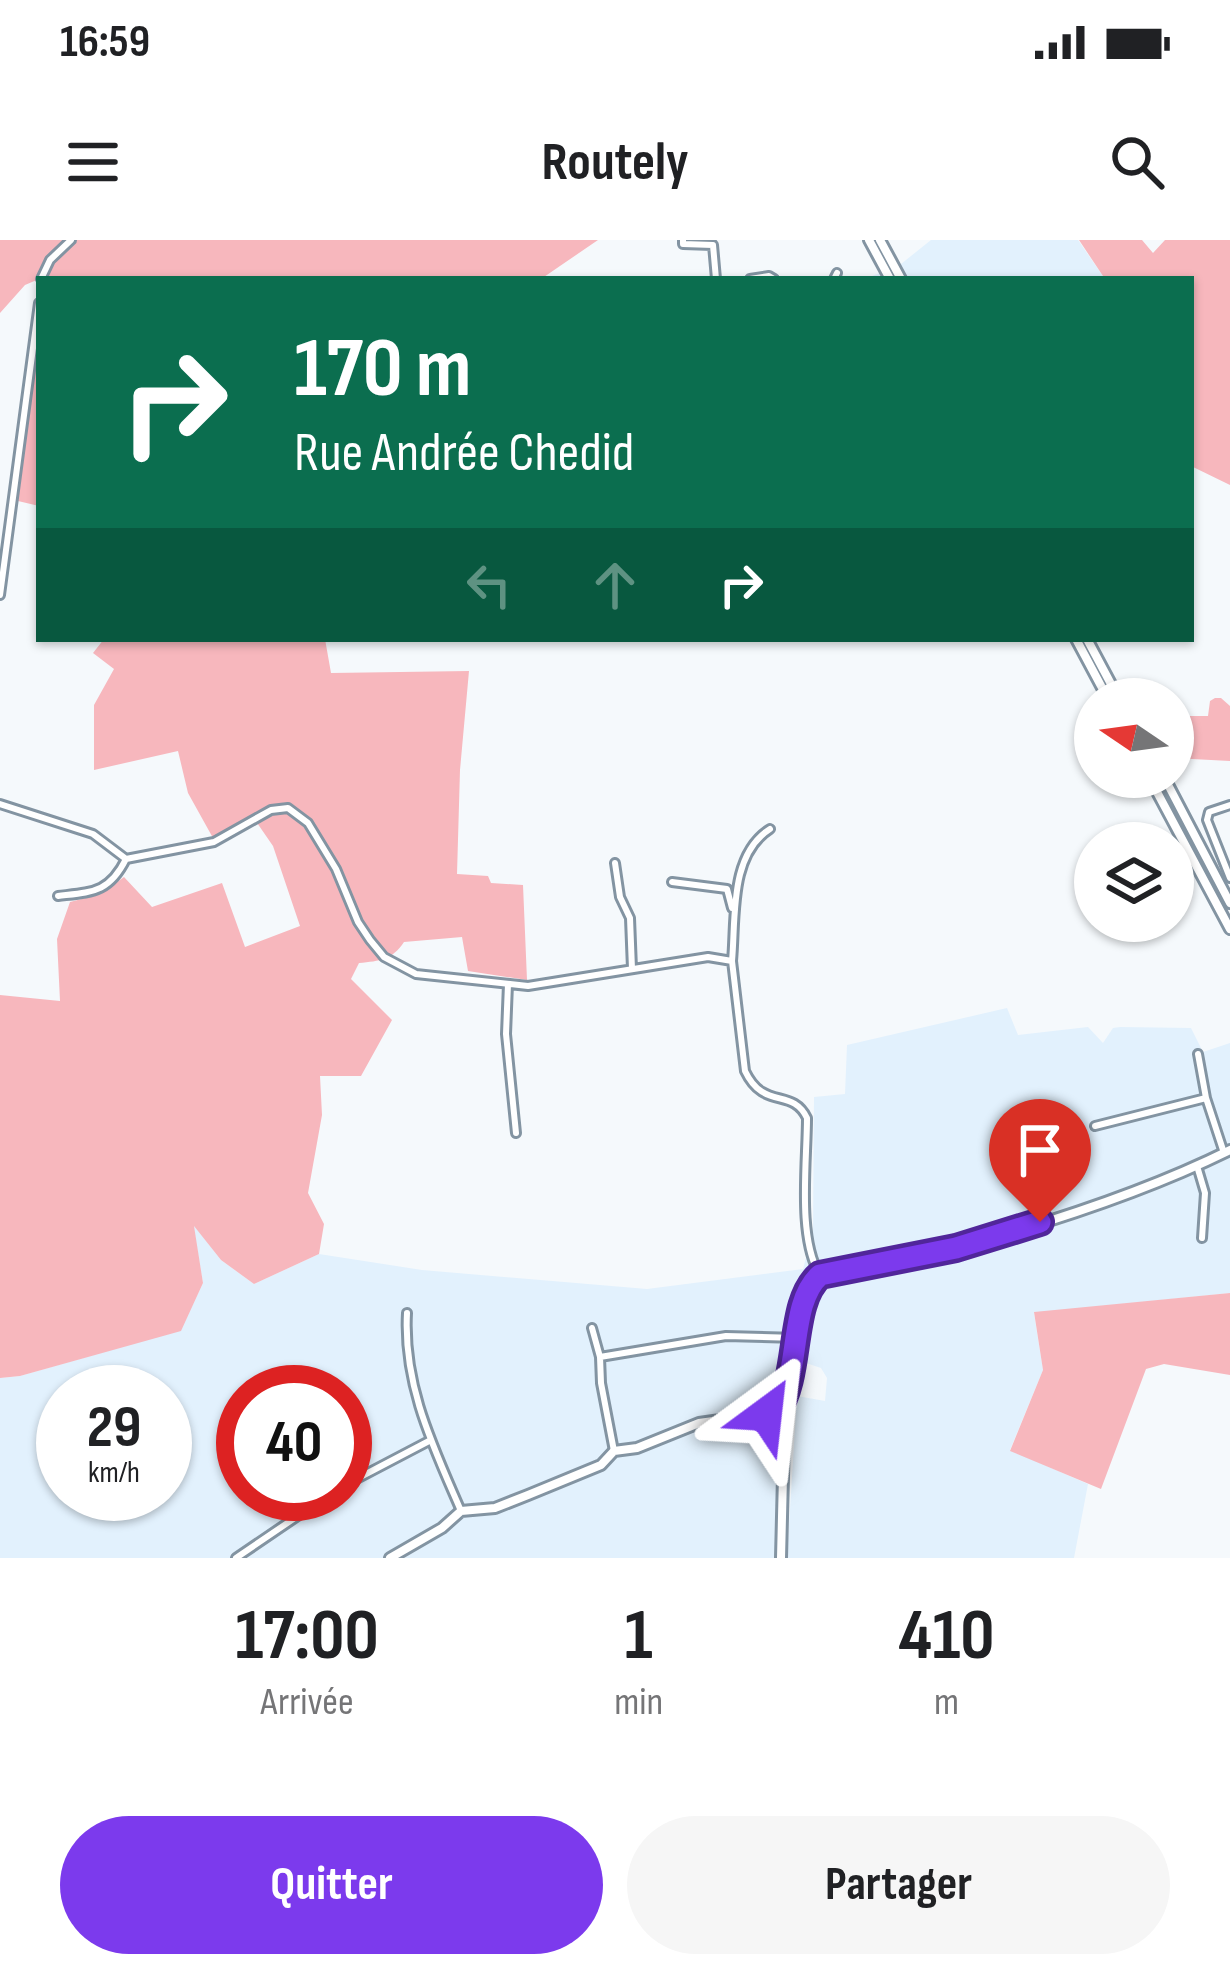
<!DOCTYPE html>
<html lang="fr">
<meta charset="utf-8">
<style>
body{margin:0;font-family:"Sofia Sans Condensed",sans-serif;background:#f6f6f6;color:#202124;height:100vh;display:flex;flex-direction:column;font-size:45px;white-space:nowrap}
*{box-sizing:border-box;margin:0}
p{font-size:39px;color:#757577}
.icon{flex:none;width:66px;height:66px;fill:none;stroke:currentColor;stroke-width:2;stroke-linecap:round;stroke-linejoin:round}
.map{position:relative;height:1318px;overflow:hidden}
.side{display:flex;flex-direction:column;background:#fff;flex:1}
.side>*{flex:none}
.top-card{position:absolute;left:36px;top:36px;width:1158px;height:366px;border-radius:0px;box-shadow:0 3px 9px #0004;background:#0b6e4f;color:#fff;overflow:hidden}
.needle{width:78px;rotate:283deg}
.tools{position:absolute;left:1074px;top:438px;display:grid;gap:24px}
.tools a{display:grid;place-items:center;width:120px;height:120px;border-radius:50%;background:#fff;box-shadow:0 3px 9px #0004;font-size:60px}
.speed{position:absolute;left:36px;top:1125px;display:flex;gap:24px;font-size:60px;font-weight:700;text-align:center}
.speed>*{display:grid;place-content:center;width:156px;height:156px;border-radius:50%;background:#fff;box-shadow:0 3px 9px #0004;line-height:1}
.speed small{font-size:30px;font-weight:400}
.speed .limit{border:18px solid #d22;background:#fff;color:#111}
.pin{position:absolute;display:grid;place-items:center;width:102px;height:102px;color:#fff;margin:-123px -51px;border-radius:50% 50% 50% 0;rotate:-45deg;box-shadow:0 0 12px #0007}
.pin .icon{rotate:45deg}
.me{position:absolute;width:132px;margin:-66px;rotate:30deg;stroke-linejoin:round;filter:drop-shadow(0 0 9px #0008)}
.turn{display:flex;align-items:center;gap:42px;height:252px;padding:0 60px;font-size:54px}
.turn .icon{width:156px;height:156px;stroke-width:2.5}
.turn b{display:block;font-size:84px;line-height:102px}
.lanes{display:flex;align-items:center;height:114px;padding:0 60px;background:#0003;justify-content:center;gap:60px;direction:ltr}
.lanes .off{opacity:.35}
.eta{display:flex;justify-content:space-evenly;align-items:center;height:204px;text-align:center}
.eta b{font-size:72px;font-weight:700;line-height:84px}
.button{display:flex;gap:24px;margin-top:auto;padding:24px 60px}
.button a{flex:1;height:138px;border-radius:72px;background:#7c3aed;color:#fff;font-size:48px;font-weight:700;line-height:138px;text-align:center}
.button a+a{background:#f6f6f6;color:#202124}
.status{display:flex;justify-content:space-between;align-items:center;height:84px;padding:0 60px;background:#fff;direction:ltr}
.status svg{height:33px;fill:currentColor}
header{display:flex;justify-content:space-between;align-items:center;height:156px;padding:0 60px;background:#fff;font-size:54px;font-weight:700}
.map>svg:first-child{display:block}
</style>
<div class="status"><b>16:59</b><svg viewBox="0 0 49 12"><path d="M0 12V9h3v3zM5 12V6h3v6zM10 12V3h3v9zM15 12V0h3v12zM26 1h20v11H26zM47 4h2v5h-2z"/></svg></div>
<header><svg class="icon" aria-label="menu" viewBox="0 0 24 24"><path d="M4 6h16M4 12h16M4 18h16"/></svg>Routely<svg class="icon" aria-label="search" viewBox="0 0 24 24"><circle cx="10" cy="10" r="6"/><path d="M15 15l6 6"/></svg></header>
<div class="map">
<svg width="1230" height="1318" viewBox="0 0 1230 1318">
<rect width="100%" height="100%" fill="#f5f9fc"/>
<path fill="#e2f1fd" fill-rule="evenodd" d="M931 0H1078L1105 39H865L901 24Z
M1007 768 1018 795 1088 787 1103 803 1113 788 1120 787 1191 788 1203 812 1230 803V1053L1034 1073 1043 1130 1010 1210 1088 1244 1074 1318H787L797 1156 825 1161 827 1138 821 1128 803 1122 811 1074 804 1033 779 1161 775 1318H0V1138L20 1136 181 1090 203 1043 193 984 221 1020 254 1044 319 1014 422 1030 647 1049 803 1029 813 992 814 857 845 854 847 805ZM63 1152H165V1254H63ZM243 1152H345V1254H243Z"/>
<path fill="#f7b7bd" d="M0 0H598L541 39H39L25 45 0 73Z
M1079 0H1142L1153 13 1165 0H1230V245L1191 226V39H1105Z
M39 99V266L18 261Z
M104 399H325L331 433 469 431 460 530 457 634 488 636 491 643 523 645 527 740 468 731 462 697 404 702C392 720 380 721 359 723L351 739 392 780 361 836H320L322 875 308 953 324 984 319 1014 254 1044 221 1020 194 986 203 1043 181 1091 20 1136 0 1138V755L60 761 57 699 70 662 101 654 124 637 152 667 222 643 245 707 300 686 273 606 253 577 213 598 188 553 178 511 94 530V465L114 429 93 413Z
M1215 458H1221L1230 466V521L1173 518V476H1208L1210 461Z
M1230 1053V1135L1164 1124 1146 1129 1101 1249 1010 1211 1043 1130 1034 1072Z"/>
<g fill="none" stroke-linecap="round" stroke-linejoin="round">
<defs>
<path id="street" d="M683 0V4L713 5 716 39
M41 39 50 20 71 0
M750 39 769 36 774 39
M834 39 837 33
M0 355 39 63
M0 564 93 594 126 619 214 602 271 570 288 568 308 583 336 629 358 682 370 700 384 717 416 734 528 746 708 717 732 721 745 831C764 871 792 847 807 878 807 922 797 998 820 1035
M1230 565 1209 572 1207 580 1230 638
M615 623 620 657 630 678 632 729
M672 642 727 649 732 668
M58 656C92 652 109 653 126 619
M732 721C736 678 729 615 770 589
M508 744 506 794 516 893
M1198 814 1206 858 1224 913
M1095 886 1206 858
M1197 926 1205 953 1202 998
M407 1073C403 1145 433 1206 461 1271
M592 1088 600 1117
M614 1211 601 1143 600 1117 726 1096 798 1098
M345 1245 429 1201
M236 1318 330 1254"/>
<path id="secondary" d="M869 0 890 39
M880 0 901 39
M1076 399 1108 459
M1087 399 1119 459
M1149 537 1230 689
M1164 537 1230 663
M776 1172C802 1133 788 1063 820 1035 863 1020 913 1019 957 1008 1049 983 1145 952 1230 910
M776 1172 784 1195 781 1318
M390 1318 442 1288 461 1271 495 1268 528 1255 601 1225 614 1211 637 1208 699 1183 776 1172"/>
</defs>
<use href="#street" stroke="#8394a2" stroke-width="12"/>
<use href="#secondary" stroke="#8394a2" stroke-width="14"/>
<use href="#street" stroke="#fff" stroke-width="6"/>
<use href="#secondary" stroke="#fff" stroke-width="8"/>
</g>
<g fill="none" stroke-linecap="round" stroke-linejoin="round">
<defs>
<path id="route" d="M766 1174 776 1172C802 1133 788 1063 820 1035L956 1008 1040 982"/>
</defs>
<use href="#route" stroke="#51269a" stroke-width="30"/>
<use href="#route" stroke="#7c3aed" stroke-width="21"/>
</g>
</svg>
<div class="tools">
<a><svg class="needle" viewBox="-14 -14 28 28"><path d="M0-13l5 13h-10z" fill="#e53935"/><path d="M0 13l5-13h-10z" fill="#757577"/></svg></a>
<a><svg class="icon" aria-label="layers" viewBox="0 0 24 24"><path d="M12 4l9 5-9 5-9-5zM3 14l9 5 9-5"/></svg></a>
</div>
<div class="speed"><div>29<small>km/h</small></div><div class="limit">40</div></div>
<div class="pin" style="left:1040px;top:982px;background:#d93025"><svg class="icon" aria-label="arrive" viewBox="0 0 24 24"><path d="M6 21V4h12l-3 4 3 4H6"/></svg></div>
<svg class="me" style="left:766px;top:1174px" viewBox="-20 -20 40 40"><path d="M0-17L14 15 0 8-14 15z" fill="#7c3aed" stroke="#fff" stroke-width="4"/></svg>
<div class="top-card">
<div class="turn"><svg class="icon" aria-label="right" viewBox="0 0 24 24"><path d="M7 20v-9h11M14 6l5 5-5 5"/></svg><div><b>170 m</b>Rue Andrée Chedid</div></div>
<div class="lanes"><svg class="icon off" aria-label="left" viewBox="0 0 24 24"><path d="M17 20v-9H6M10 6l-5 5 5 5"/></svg><svg class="icon off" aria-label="ahead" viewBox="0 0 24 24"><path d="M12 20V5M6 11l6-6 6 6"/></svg><svg class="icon" aria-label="right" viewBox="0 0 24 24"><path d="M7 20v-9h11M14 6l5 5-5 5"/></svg></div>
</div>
</div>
<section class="side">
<div class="eta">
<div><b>17:00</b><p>Arrivée</p></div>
<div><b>1</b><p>min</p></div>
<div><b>410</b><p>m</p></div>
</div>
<div class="button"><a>Quitter</a><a>Partager</a></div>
</section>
